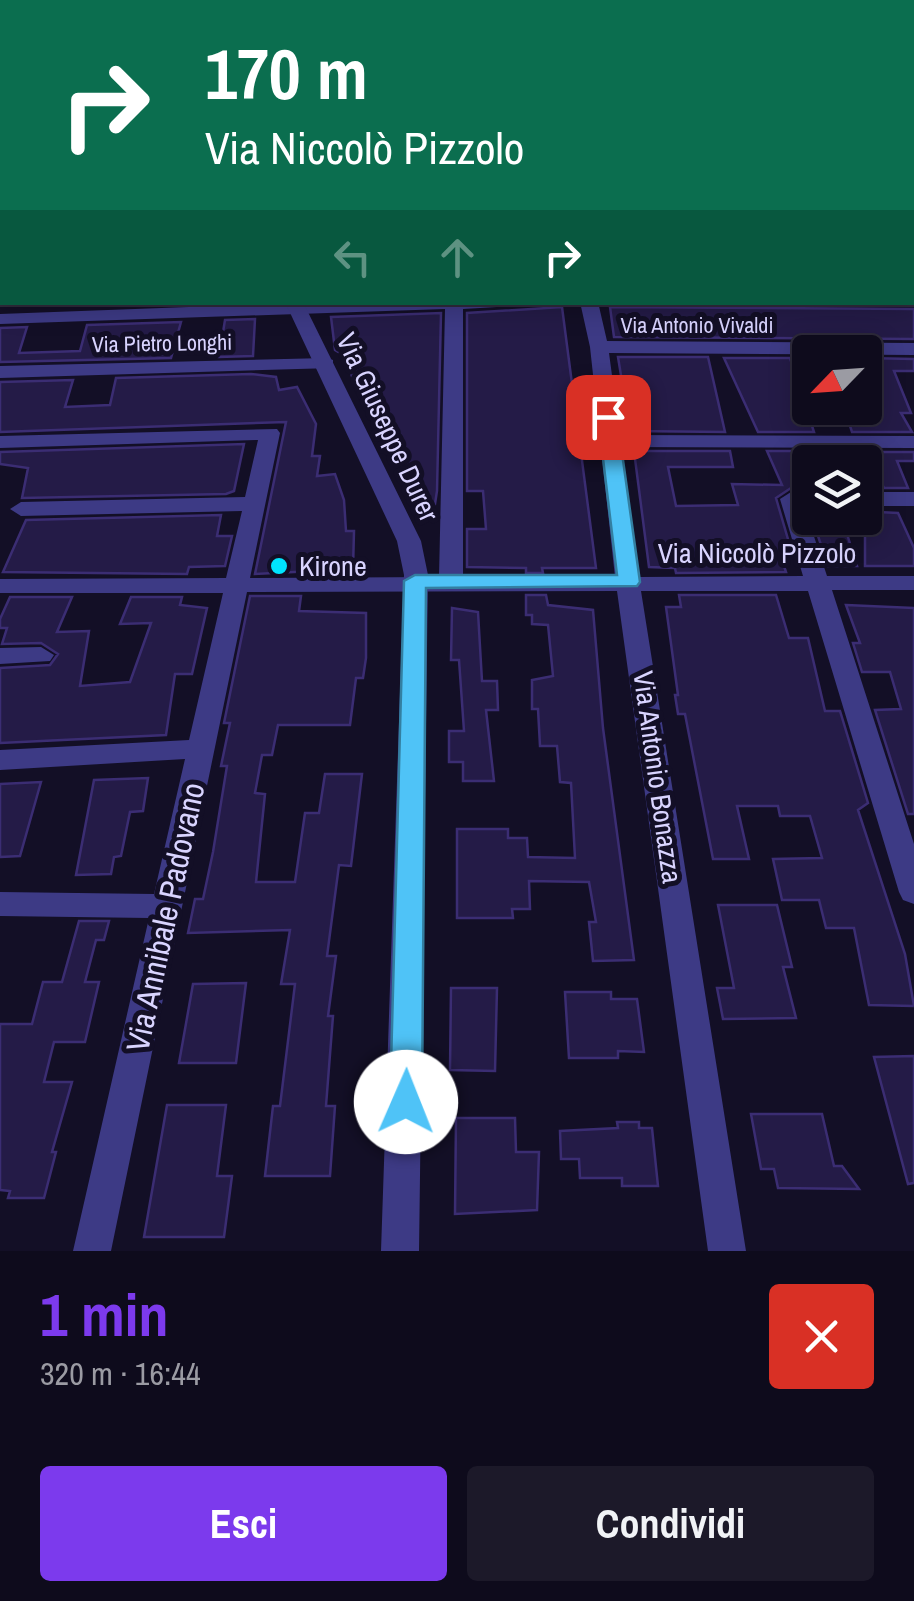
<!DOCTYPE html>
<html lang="it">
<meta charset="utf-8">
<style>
body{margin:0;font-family:"Archivo Narrow",sans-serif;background:#1c1929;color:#f1f3f6;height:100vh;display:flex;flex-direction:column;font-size:38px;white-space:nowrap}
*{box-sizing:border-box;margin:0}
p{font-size:32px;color:#9b9ba3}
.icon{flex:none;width:55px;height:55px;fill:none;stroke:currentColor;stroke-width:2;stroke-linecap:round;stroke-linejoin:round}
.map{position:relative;height:1251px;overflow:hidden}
.sheet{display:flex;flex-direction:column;background:#0e0b1c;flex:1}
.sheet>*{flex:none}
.guide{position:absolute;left:0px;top:0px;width:915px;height:305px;box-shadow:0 5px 25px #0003,0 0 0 2px #2e2b3b;background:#0b6e4f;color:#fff;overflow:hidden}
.needle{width:65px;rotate:245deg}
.tools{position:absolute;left:792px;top:335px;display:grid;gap:20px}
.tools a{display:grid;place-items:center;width:90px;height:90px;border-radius:10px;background:#0e0b1c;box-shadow:0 5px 25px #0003,0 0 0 2px #2e2b3b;font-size:50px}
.pin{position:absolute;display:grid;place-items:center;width:85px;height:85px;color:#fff;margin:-42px;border-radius:20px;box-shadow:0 5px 15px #0006}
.me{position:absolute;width:110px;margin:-55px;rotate:1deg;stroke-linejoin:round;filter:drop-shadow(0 0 8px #0008)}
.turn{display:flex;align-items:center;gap:35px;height:210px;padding:0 40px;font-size:45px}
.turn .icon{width:130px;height:130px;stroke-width:2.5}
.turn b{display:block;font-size:70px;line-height:85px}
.lanes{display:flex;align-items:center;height:95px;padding:0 40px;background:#0003;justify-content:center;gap:50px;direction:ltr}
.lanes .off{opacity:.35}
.round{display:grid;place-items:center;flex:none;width:105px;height:105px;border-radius:10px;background:#1c1929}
.head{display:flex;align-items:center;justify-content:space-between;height:170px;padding:0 40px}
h1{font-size:60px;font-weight:800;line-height:75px;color:#7c3aed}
.button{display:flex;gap:20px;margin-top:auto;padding:20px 40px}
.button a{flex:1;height:115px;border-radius:10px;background:#7c3aed;color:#fff;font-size:40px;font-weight:800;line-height:115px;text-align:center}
.button a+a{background:#1c1929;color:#f1f3f6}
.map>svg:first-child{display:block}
</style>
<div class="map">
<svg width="914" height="1251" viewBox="0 0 914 1251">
<rect width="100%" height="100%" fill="#130f26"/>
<path fill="#241b47" stroke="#3b2d73" stroke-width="2.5" d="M562 307 596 568H542L543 573H526V568L467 567V529H486L483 491H467V313Z
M610 307 914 309V339L614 337Z
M441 313 437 491 435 504H415L408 474 392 455 384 408H365V384L355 385 345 356 335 350 331 317Z
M255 319 253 356 219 357 225 320Z
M181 322 171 358 0 362V328L27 327 19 353 80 351 87 325Z
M618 357H708L725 432 630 431Z
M724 358H790L814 432H758Z
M865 358 914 359V371H894L911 413H901L912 432H852L844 408H865Z
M251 374 276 377 279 390 297 387 316 424 312 456H320L317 476 335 474 344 500 346 531H354L353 569 255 574 286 422 0 432V382L73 380 65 407 110 405 116 378Z
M244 444 234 491 226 494 22 498 28 468 0 464V452Z
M634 451H730L733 467H668L676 506 738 505 732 484 782 485 767 451H820L824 462H810V488H791L776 498 792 553 781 557 786 572 676 573 675 568 649 567Z
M865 452H914V461H897L908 488H884L878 475H865Z
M878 512 898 513 914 548V566H865V518H880Z
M221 515 217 536H232L225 566 189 567 187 574 3 572 26 520Z
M812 518H842L857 566H828Z
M526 595H546L548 605 593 610 603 728 634 960 593 961 589 922H596L589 882 529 881 530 909H512L513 918H457V829H508V838H527L528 857 575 858 571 783 560 782 557 746H540L538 709H532V680L553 676 548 625 532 624V615H526Z
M679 595H776L789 638H808L825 711H840L868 803 858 810 905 954 914 1006 869 1005 854 928H826L819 900H782L773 859 822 858 810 816H780L778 806H737L749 859H713L685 714H678L675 695H678L666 607H681Z
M250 596H301L299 611 366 613V658L363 678H356L350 725H278L272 755H262L255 793 265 794 256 882H295L305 813H319L325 774H362L351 866 339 865 327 956H336L328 1016H333L326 1106H335L330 1176H265L273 1106H280L295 984H281L290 930 188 933 195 899H203L213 852 227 766H221L230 723H224Z
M10 597H72L57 632 89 631 80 686 130 682 151 623 120 624 131 597H182L180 605 207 608 192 674H175L166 735 0 743V668L50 665 58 654 41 643 2 644 7 628H0V619Z
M846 605 914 608V814H908L875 710 901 709 890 672H862L853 643H860Z
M452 608 478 612 482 681H497L498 710H486L494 781H463V762H449V731H464L459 660H451Z
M148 778 143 811 130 812 121 856 114 857 111 874 76 875 94 780Z
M41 782 20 856 0 857V784Z
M718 905H777L792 967H783L796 1018 723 1019 717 988H734Z
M79 921H109L104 940H96L85 982H99L85 1042H54L44 1082H72L52 1152H56L44 1198H8L10 1191 0 1190V1024H32L43 982H62Z
M246 983 236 1063H179L193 984Z
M451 988H497L495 1071 450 1070Z
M565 992H611V999H637L644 1052 618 1051V1058H569Z
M914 1056V1183L908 1184 874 1057Z
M167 1105H226L217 1176H232L224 1237H144Z
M751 1114H822L834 1166H842L859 1189 778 1188 774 1169H761Z
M456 1118H515L516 1152H539L537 1210 455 1214Z
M617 1122H639V1128H652L658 1186H622V1178H580L579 1159H561L560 1131 618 1128Z"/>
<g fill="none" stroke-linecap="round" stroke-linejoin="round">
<path fill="#3d3a85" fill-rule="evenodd" d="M164 0H180L181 1 167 2Z
M352 0 349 2 333 1 334 0Z
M413 0H425L427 2H415Z
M483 0H495L497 2H485Z
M0 12H2V18H0Z
M0 60H2V68H0Z
M2 81V89L0 90V82Z
M0 106H2V114H0Z
M0 138H2V146H0Z
M0 182 2 183V192H0Z
M0 222H2V232H0Z
M912 259H914V269H912Z
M0 271H2V281H0Z
M912 289 914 303 909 302H912Z
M325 302H506L497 307 463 309V577H615L590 347 580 302H598L607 341 914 343V355L609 353 620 435 914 436V448L622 447 639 577 803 576 780 499 791 492H810V506H804L827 576H914V590H832L914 844V904L903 900 899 892 808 591H641L746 1251H708L617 591 247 592 111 1251H73L149 918 0 916V892L154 894 185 759 0 770V750L189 740 223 593H0V579L226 578 242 511 21 516 10 509 21 502 245 497 258 440 0 448V436L277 429 280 433 250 578 439 577 445 309 0 324V314Z
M326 358 333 360V368L0 378V366Z
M865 492H914V506H865Z
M41 647 54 655 50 661 0 664V648Z"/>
<path fill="#3d3a85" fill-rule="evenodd" d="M0 42 2 43V51L0 50Z
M285 302H303L421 541 428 575 419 1251H381L404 575 397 541Z"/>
</g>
<path fill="#4fc3f7" stroke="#337fa1" stroke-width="2.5" d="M608 411 617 417 640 582 637 586 426 588 422 1102 417 1112 406 1116 394 1112 390 1102 404 581 415 575H617L598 417Z"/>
<circle fill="#00e5ff" stroke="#130f26" stroke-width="4" cx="279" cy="566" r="10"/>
<g text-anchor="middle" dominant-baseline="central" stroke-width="10" stroke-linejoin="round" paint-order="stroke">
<g font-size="22" fill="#d9d4ff" stroke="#130f26">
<text x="697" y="325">Via Antonio Vivaldi</text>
<text transform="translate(162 343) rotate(-1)">Via Pietro Longhi</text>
</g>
<g font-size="28" fill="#d9d4ff" stroke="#130f26">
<text transform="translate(388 427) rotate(65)">Via Giuseppe Durer</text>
<text x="757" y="553">Via Niccolò Pizzolo</text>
<text transform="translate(658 777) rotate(82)">Via Antonio Bonazza</text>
</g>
<g font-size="28" fill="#d9d4ff" stroke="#130f26" text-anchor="start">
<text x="299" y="566">Kirone</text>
</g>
<g font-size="32" fill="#d9d4ff" stroke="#130f26">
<text transform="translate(165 917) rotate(-78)">Via Annibale Padovano</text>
</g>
</g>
</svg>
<div class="tools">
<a><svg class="needle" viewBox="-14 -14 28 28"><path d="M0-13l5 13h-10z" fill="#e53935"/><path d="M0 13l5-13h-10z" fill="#9b9ba3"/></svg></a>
<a><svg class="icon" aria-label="layers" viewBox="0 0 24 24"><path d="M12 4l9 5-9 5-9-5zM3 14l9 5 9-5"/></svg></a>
</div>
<div class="pin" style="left:608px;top:417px;background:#d93025"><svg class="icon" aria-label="arrive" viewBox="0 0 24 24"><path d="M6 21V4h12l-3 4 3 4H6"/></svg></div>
<svg class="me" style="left:406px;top:1102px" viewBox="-20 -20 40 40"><circle r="19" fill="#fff"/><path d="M0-13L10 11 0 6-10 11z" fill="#4fc3f7"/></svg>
<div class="guide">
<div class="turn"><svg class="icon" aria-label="right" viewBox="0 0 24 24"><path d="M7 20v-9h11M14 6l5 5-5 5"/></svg><div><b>170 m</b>Via Niccolò Pizzolo</div></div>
<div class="lanes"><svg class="icon off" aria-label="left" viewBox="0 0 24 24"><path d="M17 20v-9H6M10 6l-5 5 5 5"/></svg><svg class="icon off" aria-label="ahead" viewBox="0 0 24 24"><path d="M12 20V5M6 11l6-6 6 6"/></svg><svg class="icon" aria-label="right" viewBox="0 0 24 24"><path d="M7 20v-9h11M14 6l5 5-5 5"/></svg></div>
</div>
</div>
<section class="sheet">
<div class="head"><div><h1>1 min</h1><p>320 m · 16:44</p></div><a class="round" style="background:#d93025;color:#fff"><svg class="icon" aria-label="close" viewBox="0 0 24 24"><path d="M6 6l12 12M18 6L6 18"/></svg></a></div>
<div class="button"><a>Esci</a><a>Condividi</a></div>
</section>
